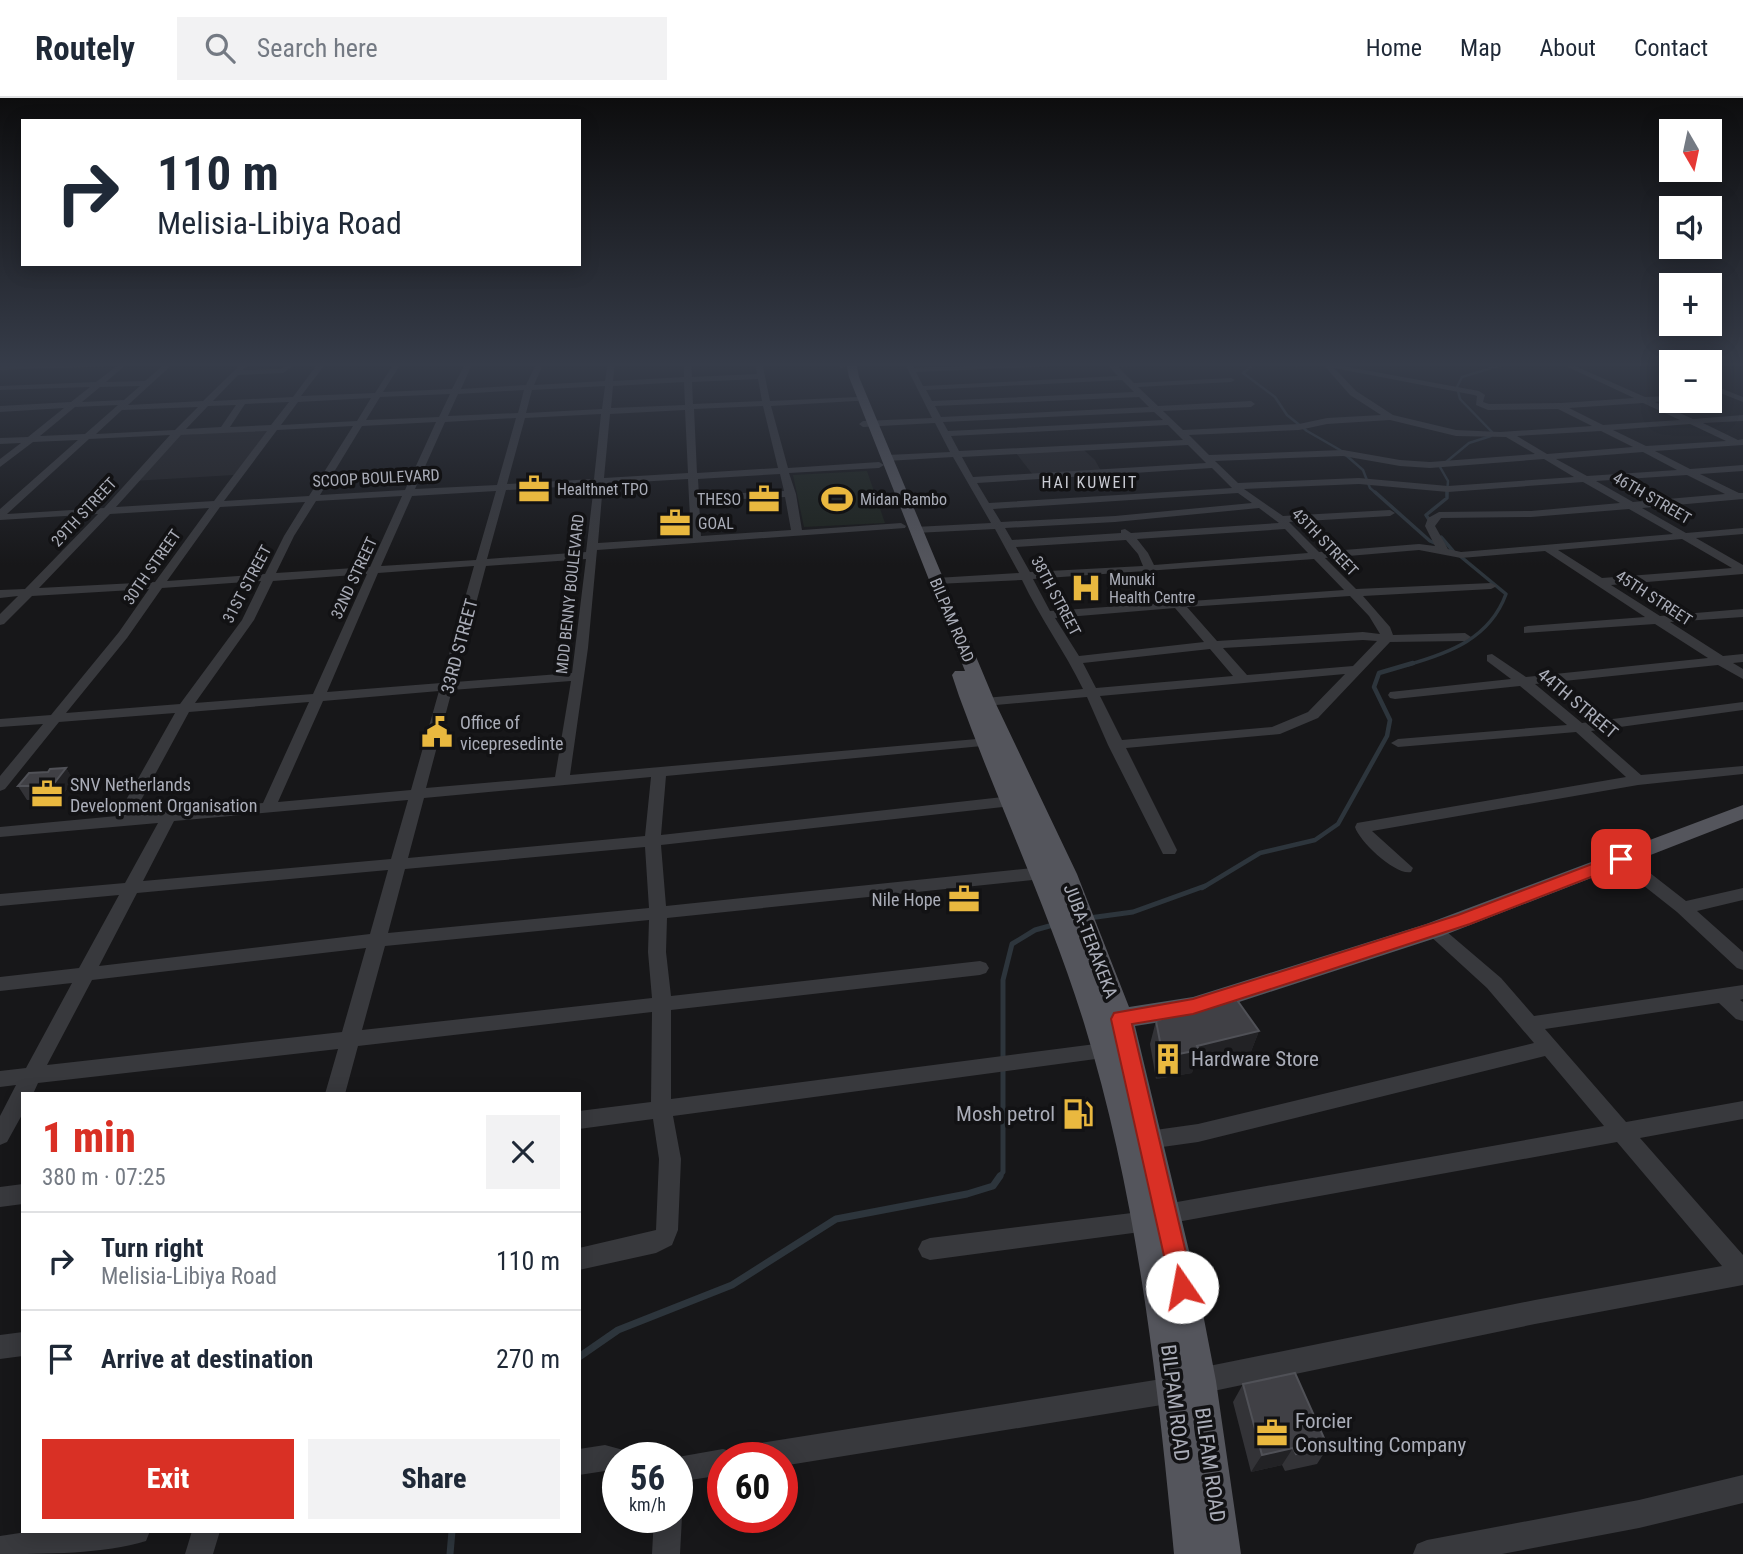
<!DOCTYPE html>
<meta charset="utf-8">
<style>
body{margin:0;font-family:"Roboto Condensed",sans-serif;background:#f2f2f3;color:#1f2937;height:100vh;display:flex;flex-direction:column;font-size:26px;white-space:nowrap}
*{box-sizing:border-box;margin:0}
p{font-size:23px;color:#747a83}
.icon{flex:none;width:38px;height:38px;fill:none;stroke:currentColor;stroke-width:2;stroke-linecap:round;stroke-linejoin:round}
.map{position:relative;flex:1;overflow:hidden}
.side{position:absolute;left:21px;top:994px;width:560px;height:441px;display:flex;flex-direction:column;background:#fff;border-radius:0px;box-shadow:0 4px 18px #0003}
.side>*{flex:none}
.guide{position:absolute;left:21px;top:21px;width:560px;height:147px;border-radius:0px;box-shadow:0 4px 18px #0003;background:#fff;color:#1f2937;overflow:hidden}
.needle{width:46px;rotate:171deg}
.tools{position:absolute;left:1659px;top:21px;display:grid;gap:14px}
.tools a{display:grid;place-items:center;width:63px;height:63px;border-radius:0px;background:#fff;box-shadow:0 4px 18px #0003;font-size:35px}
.speed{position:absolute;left:602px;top:1344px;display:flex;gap:14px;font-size:35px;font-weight:700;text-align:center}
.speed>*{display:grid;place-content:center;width:91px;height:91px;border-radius:50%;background:#fff;box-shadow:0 4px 18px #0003;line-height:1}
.speed small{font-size:18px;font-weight:400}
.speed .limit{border:10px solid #d22;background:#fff;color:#111}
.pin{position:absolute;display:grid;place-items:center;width:60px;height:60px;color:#fff;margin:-30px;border-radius:14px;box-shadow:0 4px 10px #0006}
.me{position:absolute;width:77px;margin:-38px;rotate:348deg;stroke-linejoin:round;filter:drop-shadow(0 0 5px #0008)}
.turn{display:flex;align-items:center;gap:24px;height:147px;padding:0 21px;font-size:32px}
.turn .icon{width:91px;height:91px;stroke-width:2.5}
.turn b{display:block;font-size:49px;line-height:60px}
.round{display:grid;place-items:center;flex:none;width:74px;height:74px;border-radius:0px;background:#f2f2f3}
.head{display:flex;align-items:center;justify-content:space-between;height:119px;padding:0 21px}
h1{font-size:42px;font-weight:800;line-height:52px;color:#d93025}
.button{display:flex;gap:14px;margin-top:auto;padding:14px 21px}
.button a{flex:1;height:80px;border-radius:0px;background:#d93025;color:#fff;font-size:28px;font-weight:800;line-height:80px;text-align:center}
.button a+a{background:#f2f2f3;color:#1f2937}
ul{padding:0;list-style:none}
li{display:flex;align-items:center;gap:21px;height:98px;padding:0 21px;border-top:2px solid #e0e1e3}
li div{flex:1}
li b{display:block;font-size:26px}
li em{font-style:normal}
header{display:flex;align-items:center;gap:42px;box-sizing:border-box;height:98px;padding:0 35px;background:#fff;border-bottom:2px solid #e0e1e3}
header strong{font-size:33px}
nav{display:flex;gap:38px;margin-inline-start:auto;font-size:24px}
.search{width:490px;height:63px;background:#f2f2f3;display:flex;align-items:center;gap:18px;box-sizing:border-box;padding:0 24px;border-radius:0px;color:#747a83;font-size:26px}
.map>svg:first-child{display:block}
</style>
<header>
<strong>Routely</strong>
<div class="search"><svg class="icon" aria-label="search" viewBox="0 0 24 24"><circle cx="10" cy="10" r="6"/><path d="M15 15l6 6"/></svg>Search here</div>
<nav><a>Home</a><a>Map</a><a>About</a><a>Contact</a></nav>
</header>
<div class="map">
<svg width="1743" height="1456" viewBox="0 0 1743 1456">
<rect width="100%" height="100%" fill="#171719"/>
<path fill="#232326" d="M268 332 234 377 133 383 178 337Z
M1084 352 1095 362 1101 373 1033 377 1016 355Z"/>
<path fill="#1d231e" d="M867 373 885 425 804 429 793 377Z"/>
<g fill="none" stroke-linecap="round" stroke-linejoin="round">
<path stroke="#2d353c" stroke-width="2.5" d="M1239 264 1253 267 1243 275 1275 299 1287 317 1307 333 1340 352 1363 372 1370 390 1377 396
M1565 264H1625
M1447 396 1448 383 1440 369 1469 345 1491 338 1492 334 1460 301 1457 289 1462 279 1511 264"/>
<path stroke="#2d353c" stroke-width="3.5" d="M1375 394 1430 443 1437 446
M1430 423 1426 417 1447 400V394
M1441 439 1453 453
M1407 567C1450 555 1490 540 1506 496L1460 458"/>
<path stroke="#2d353c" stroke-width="4.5" d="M1202 790 1260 755 1315 742 1338 726 1387 638 1390 622 1374 589 1379 575 1413 565"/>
<path stroke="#2d353c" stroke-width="5" d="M1089 820 1133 814 1205 788
M1003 962V882L1012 846 1035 832 1053 827
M999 1079 1003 1074V971"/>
<path stroke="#2d353c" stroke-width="7" d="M579 1259 618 1232 732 1187 836 1121 967 1096 993 1088 1000 1078
M450 1456 452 1433"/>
<path fill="#38393d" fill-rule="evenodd" d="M129 264 106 284 145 283 167 264H175L128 307 203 303 243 264H251L243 272 281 271 291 264H299L283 275 238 277 213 303 293 299 319 264H327L301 298 375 295 395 264H402L383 294 452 291 466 264H473L461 291 526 287 537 264H544L534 287 605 283 608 264H615L613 283 684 279V264H691L692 279 757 276 755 264H762L770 303 858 299V303H855L771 308 788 370 879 364 884 367 879 370 789 375 796 396 802 432 901 425 906 428 905 430 597 452 588 550 570 677 988 640 995 644 993 647 666 678 661 737 1012 698 1020 703 1012 708 661 747 666 808 1042 769 1050 775 1042 781 667 820 666 854 671 898 980 863 986 865 989 870 986 875 980 877 671 912V1001L1111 944 1118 946 1121 952 1118 958 673 1018 681 1061 678 1132 672 1147 656 1155 579 1172V1150L656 1132 659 1061 653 1021 579 1031V1013L651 1004 652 914 358 948 345 996H325L338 951 38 985 33 996H23V1015L7 1044 0 1047V1018L16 987 0 989V973L26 970 72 885 0 893V879L79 870 119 797 0 808V796L125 785 158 725 0 739V729L117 718 175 615 59 624 5 691 0 693V678L43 626 0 629V621L51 617 119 534 149 491 32 498 4 526 0 527V516L18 498 0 500V492L25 491 98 416 0 422V411L78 342 33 344 0 369V361L21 345 0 346V340L28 339 64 310 0 314V308L71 304 90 289 0 292V288L96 284 117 268 0 272V268ZM758 281 762 303 693 306 692 284ZM684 284 685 307 611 310 613 288ZM140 288 124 302 82 304 100 289ZM605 288 602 311 526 315 532 292ZM524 292 518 315 448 318 458 296ZM450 296 439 319 366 322 380 299ZM371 300 357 323 281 327 298 304ZM289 304 271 327 230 329 245 306ZM118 307 85 336 40 338 75 309ZM236 307 221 329 186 331 208 308ZM763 308 778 370 697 375 694 311ZM198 309 175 332 96 336 122 312ZM685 312 688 375 604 380 610 316ZM601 316 594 381 507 386 525 320ZM516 320 497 387 415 391 445 324ZM436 324 405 392 320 397 362 328ZM353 328 309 398 224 403 277 332ZM267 333 214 403 116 409 181 337ZM170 337 104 410 7 416 89 341ZM780 376 784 393 699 397 698 381ZM688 381 691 439 598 445 603 386ZM594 387 586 454 487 461 506 392ZM496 393 476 462 381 468 412 398ZM402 398 370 469 276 475 294 438 316 403ZM785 399 791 432 701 438 699 403ZM305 404 284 438 265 476 167 483 220 409ZM209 410 155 484 39 490 110 416ZM586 461 572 575 455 584 486 468ZM474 468 441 585 327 594 378 475ZM367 476 313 596 195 605 254 522 273 483ZM261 483 242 522 180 606 66 615 127 540 162 490ZM571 583 555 679 426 690 452 592ZM439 593 411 692 278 704 323 603ZM309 604 263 705 133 717 189 614ZM651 679 645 738 408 760 424 700ZM408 702 391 761 143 783 174 723ZM645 749 649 810 388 835 405 771ZM388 772 370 836 99 868 137 795ZM649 822 648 854 652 900 362 932 385 848ZM366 850 342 934 47 967 92 882Z
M825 264H835L846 268 842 270Z
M904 264H910L914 270 1061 264H1207L1204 266 1118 269 1134 285 1231 280 1235 282 1231 284 1138 289 1158 308 1251 303 1255 306 1251 309 1163 313 1183 332 1299 326 1327 320 1381 317 1350 297 1321 264 1479 293 1485 297 1483 304 1489 306 1561 305 1634 300 1557 264H1566L1645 299 1671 298V302L1655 304 1693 321 1743 317V323L1703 325 1738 342 1743 341V347L1655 353 1690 371 1743 367V373L1700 376 1739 395H1743V401L1642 410 1686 435 1743 430V436L1696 440 1743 467V476L1611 487 1660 518 1743 511V519L1670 524 1723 558 1743 556V564L1733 565 1743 571V581L1718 567 1535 586 1582 625 1743 604V612L1591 633 1641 677 1743 668V676L1638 687 1372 733 1413 770 1411 774C1396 778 1359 743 1355 729L1357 725 1626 679 1576 634 1398 649 1391 645 1398 641 1567 627 1520 588 1395 601 1390 600 1388 597 1390 594 1511 581 1487 563V557L1492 556 1526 579 1708 560 1655 526 1524 535V529L1528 528 1645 519 1545 453 1461 460 1419 452 1325 460 1356 491 1491 485 1497 488 1491 491 1363 498 1390 529 1393 537 1465 535 1471 539 1465 543 1390 544 1318 620 1280 636 1126 650 1177 752 1175 756H1163L1108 647 1087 599 974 609 967 605 974 601 1083 591C1064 552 1040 520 1022 482L936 486 930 483 936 480 1019 475 995 431 915 435 910 432 915 429 991 425 953 359 887 363 882 360 887 357 950 354 935 325 863 329 859 326 863 323 932 320ZM1106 266 1118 278 923 288 916 274ZM1334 270 1474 297 1477 298 1476 307 1488 312 1558 311 1592 328 1500 334 1456 332 1393 317 1356 293ZM1122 282 1134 294 932 303 926 292ZM1139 299 1149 309 941 319 935 308ZM1643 305 1680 322 1603 327 1569 310ZM1154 314 1163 322 948 333 943 324ZM1390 322 1456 338 1506 339 1535 356 1430 364 1400 362 1343 352 1209 357 1189 337 1299 332 1327 326ZM1690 326 1726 343 1646 348 1613 332ZM1168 327 1183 342 959 353 951 338ZM1601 333 1633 349 1547 356 1517 338ZM1188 347 1206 365 973 379 962 359ZM1643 354 1677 372 1587 378 1556 361ZM1343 358 1400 368 1430 370 1544 361 1574 379 1448 388 1359 380 1238 385 1215 363ZM1212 370 1232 390 989 405 977 385ZM1687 377 1725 396 1633 404 1596 383ZM1583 384 1620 405 1531 413 1439 414 1428 420 1425 428 1435 448 1419 446 1319 454 1289 424 1390 418 1395 415 1390 412 1283 418 1244 391 1359 386 1448 394ZM1238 395 1252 405 1115 418 1001 424 993 411ZM1259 410 1279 425 1131 435 1125 431 1121 432V435L1012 442 1005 430 1115 424ZM1629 411 1673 436 1461 454 1448 451 1435 428 1441 420 1531 419ZM1285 431 1308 455 1154 467 1148 455 1137 441ZM1682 441 1732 470 1602 480 1558 452ZM1126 442 1138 456 1143 468 1030 474 1016 449ZM1314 461 1344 492 1050 513 1033 481ZM1350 498 1369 518 1380 536 1363 534 1217 543 1187 509ZM1175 510 1204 544 1079 558 1055 520ZM1363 542 1377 543 1353 568 1247 577 1223 550ZM1210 551 1233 578 1096 590 1083 565ZM1345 576 1308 614 1272 629 1122 642 1100 598Z
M1302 264H1316L1295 269 1291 267Z
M1648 264H1658L1671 268V273Z
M1710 264H1721L1710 269Z
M1710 286 1743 299V304L1710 291Z
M1621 756 1627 757 1686 803 1743 790V802L1697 813 1743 854V872L1737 870 1677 814 1615 765 1613 761Z
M1434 826 1440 828 1501 880 1534 918 1743 887V901L1740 902 1743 904V923L1736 921 1719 905 1545 931 1626 1024 1743 1003V1021L1640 1040 1743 1157V1187L1535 1226 1199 1296 1190 1292 1186 1283 1190 1274 1199 1270 1535 1202 1722 1168 1617 1044 1166 1126 1159 1124 1156 1130 1148 1133 930 1162 922 1159 918 1151 922 1143 930 1140 1148 1113 1155 1115 1158 1109 1166 1106 1604 1028 1545 958 1198 1044 1148 1051 1140 1049 1137 1042 1140 1035 1148 1033 1198 1026 1534 945 1487 890 1428 836 1425 832 1428 828Z
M23 1086V1106L0 1109V1089Z
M23 1234V1258L0 1261V1237Z
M1174 1279 1183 1283 1187 1292 1183 1301 1174 1305 782 1368V1360H735L739 1351 748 1347Z
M605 1347 627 1353 630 1360H618V1375L605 1373 579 1377V1351Z
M723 1351 733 1354 735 1360H723V1377L677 1384V1360H672Z
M1743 1377V1405L1639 1430 1502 1456H1413L1417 1446 1427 1442 1639 1402Z
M677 1409 682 1419 680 1456H652L654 1419H677Z
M33 1433H150L146 1443C105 1456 44 1456 0 1456V1438Z
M192 1433H220L213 1456H185Z"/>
<path fill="#54555c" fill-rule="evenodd" d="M846 264H856L859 279 995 604 1077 776 1129 909 1193 899 1426 826 1743 707V721L1442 838 1193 919 1135 928 1198 1190 1216 1283 1241 1456H1174C1157 1277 1137 1097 1084 925 1049 813 999 708 959 598L952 577 955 573H965L849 279Z"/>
</g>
<path fill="#333337" d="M66 670 73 682 60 701 27 702 18 688 48 674Z
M1181 908 1202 910 1259 933 1250 956 1193 970 1192 975 1156 981 1150 946 1156 923 1179 915Z
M1243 1286 1328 1349 1317 1366 1285 1373 1282 1367 1251 1374 1233 1304Z"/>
<path fill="#222225" d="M66 670 73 682 60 701 52 688Z
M1259 933 1250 956 1193 970 1192 975 1156 981 1163 959 1197 948Z
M1293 1350 1282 1367 1251 1374 1262 1357Z"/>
<path fill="#404045" stroke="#505157" stroke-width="2" d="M66 670 52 688H18L29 675 48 674 50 671Z
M1237 902 1259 933 1197 948 1199 952 1163 959 1156 923 1184 913 1181 908 1198 904 1202 910Z
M1295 1275 1328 1349 1296 1356 1293 1350 1262 1357 1243 1286Z"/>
<linearGradient id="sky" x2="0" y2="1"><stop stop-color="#0d0d0e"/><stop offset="0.57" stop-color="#363c49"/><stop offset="1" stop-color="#363c49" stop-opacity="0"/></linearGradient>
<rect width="1743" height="467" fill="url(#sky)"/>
<path fill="#d93025" stroke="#8d1f18" stroke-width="2" d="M1621 755 1627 757 1629 761 1627 765 1470 826 1302 881 1193 916 1132 926 1194 1189 1190 1198 1182 1201 1173 1198 1111 921 1114 915 1193 901 1289 871 1458 817Z"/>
<defs>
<symbol id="office-bare" viewBox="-9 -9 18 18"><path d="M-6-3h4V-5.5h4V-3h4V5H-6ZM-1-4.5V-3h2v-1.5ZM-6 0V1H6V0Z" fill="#e9b83f" stroke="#121214" stroke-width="2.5" paint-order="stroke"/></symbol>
<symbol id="stadium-bare" viewBox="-9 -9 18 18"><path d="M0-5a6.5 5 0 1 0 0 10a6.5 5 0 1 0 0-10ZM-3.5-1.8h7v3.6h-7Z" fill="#e9b83f" stroke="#121214" stroke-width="2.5" paint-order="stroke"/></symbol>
<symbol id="hospital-bare" viewBox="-9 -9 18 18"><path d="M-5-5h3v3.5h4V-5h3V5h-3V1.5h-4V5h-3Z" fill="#e9b83f" stroke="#121214" stroke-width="2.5" paint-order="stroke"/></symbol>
<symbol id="civic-bare" viewBox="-9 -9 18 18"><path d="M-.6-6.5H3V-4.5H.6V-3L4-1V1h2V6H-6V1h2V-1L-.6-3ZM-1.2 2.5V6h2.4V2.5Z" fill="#e9b83f" stroke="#121214" stroke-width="2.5" paint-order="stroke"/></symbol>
<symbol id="building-bare" viewBox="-9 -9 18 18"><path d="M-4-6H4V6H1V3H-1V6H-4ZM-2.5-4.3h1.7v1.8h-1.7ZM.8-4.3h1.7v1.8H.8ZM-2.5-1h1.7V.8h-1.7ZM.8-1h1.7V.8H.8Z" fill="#e9b83f" stroke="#121214" stroke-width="2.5" paint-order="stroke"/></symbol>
<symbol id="fuel-bare" viewBox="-9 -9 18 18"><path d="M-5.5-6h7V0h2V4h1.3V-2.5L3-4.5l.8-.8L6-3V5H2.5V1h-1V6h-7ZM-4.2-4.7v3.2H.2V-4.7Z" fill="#e9b83f" stroke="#121214" stroke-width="2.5" paint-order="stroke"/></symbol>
</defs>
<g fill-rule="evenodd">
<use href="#office-bare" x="512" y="369" width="44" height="44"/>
<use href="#office-bare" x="742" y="379" width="44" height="44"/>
<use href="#stadium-bare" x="815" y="379" width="44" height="44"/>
<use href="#office-bare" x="653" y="403" width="44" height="44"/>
<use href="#hospital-bare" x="1064" y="468" width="44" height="44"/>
<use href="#civic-bare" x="415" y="612" width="44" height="44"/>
<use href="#office-bare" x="25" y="674" width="44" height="44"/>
<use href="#office-bare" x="942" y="779" width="44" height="44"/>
<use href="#building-bare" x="1146" y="939" width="44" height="44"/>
<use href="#fuel-bare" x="1056" y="994" width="44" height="44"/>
<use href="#office-bare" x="1250" y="1313" width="44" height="44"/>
</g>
<g text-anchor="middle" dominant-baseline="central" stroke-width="7" stroke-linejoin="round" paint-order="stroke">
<g font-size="16" fill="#aaadb8" stroke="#121214">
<text transform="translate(376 380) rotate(-3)">SCOOP BOULEVARD</text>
<text transform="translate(1652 400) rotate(30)">46TH STREET</text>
<text transform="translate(84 414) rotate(-47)">29TH STREET</text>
<text transform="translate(1325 444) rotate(46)">43TH STREET</text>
<text transform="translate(152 469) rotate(-55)">30TH STREET</text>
<text transform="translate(354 480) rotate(-65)">32ND STREET</text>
<text transform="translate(247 486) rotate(-62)">31ST STREET</text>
<text transform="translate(570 496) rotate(-84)">MDD BENNY BOULEVARD</text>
<text transform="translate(1056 498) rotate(62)">38TH STREET</text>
<text transform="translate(1654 500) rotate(33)">45TH STREET</text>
<text transform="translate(952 522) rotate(67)">BILPAM ROAD</text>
</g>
<g font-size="16" letter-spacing="2" fill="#caccd4" stroke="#121214">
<text x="1090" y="384">HAI KUWEIT</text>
</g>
<g font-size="16" fill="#aaadb8" stroke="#121214" text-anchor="start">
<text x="557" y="391">Healthnet TPO</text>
<text x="741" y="401" text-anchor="end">THESO</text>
<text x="860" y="401">Midan Rambo</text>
<text x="698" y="425">GOAL</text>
<text x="1109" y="481">Munuki<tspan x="1109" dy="18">Health Centre</tspan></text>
</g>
<g font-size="18" fill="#aaadb8" stroke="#121214">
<text transform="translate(459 548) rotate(-75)">33RD STREET</text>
<text transform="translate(1578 605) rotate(40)">44TH STREET</text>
<text transform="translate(1091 843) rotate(69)">JUBA-TERAKEKA</text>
</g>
<g font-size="18" fill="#aaadb8" stroke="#121214" text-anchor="start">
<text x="460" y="624">Office of<tspan x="460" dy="21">vicepresedinte</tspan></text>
<text x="70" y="686">SNV Netherlands<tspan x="70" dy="21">Development Organisation</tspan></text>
<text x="941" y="801" text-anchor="end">Nile Hope</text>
</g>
<g font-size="21" fill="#aaadb8" stroke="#121214" text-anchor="start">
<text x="1191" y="961">Hardware Store</text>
<text x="1055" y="1016" text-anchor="end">Mosh petrol</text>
<text x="1295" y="1323">Forcier<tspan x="1295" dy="24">Consulting Company</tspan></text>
</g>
<g font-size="21" fill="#aaadb8" stroke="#121214">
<text transform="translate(1175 1305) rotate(83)">BILPAM ROAD</text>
<text transform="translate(1210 1367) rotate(82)">BILFAM ROAD</text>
</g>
</g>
</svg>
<div class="tools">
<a><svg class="needle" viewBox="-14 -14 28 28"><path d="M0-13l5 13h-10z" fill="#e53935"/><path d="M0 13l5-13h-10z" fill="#747a83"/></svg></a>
<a><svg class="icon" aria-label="sound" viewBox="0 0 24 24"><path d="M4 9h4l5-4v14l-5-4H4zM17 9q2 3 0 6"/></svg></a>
<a>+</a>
<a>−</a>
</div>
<div class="speed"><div>56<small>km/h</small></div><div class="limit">60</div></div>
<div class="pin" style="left:1621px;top:761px;background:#d93025"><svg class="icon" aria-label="arrive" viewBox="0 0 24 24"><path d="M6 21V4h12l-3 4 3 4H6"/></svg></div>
<svg class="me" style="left:1182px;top:1189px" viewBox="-20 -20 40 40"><circle r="19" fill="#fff"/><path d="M0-13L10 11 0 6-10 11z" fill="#d93025"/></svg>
<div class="guide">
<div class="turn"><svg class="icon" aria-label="right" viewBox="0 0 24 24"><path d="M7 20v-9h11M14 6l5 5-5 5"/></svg><div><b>110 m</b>Melisia-Libiya Road</div></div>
</div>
<section class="side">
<div class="head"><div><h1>1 min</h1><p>380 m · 07:25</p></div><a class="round"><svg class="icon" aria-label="close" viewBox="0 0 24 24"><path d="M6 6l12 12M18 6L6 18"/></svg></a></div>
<ul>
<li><svg class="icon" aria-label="right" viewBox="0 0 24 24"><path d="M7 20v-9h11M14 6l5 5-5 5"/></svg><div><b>Turn right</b><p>Melisia-Libiya Road</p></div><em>110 m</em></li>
<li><svg class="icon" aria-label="arrive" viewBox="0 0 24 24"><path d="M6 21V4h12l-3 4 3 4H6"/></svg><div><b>Arrive at destination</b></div><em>270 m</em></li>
</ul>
<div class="button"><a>Exit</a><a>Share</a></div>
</section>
</div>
